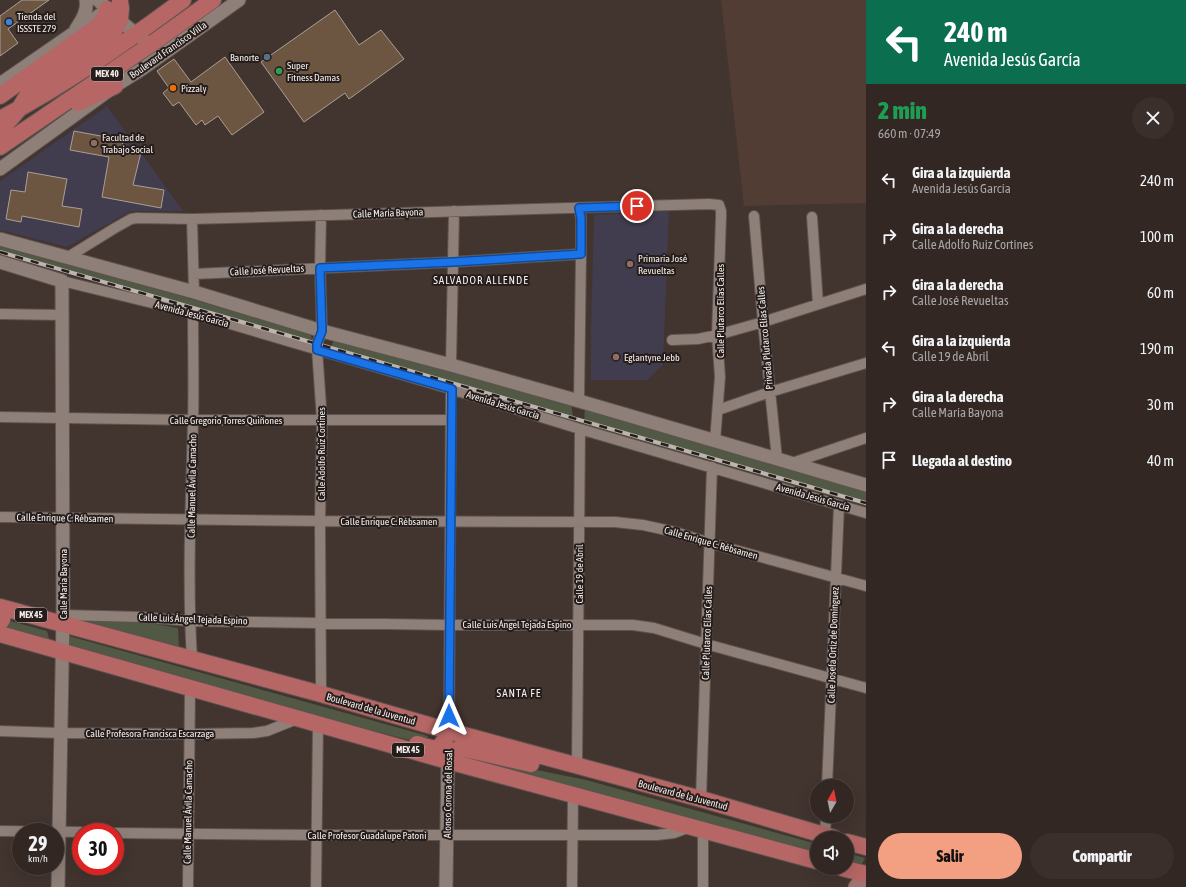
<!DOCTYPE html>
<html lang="es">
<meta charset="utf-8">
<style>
body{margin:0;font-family:"Asap Condensed",sans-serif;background:#3a2f2b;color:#f1f3f6;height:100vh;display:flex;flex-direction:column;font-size:15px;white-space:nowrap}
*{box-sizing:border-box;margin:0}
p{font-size:13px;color:#a8a5a6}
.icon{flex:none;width:22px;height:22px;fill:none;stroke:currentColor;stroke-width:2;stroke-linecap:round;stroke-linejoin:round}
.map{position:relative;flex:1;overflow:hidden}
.sheet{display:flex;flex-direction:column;background:#322723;width:320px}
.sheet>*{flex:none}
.hud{background:#0b6e4f;color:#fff;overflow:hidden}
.needle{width:26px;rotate:9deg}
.buttons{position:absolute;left:810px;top:779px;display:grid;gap:8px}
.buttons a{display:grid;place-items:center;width:44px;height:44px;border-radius:50%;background:#322723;box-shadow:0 4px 16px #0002,0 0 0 1px #4d4441;font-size:20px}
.speed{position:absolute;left:12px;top:823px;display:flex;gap:8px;font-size:20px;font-weight:700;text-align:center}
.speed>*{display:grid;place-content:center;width:52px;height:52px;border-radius:50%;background:#322723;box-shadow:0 4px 16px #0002,0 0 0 1px #4d4441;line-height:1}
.speed small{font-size:10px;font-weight:400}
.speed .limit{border:6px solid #d22;background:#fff;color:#111}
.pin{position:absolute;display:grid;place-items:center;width:34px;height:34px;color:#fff;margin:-17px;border:2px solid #fff;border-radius:50%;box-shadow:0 1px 4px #0007}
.me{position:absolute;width:44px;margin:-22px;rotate:0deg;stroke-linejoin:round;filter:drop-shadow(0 0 3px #0008)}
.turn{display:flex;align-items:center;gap:14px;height:84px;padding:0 12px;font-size:18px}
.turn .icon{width:52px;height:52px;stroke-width:2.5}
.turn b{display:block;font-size:28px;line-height:34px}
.round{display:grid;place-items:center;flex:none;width:42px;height:42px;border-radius:21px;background:#3a2f2b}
.head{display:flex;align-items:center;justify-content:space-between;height:68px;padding:0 12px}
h1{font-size:24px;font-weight:800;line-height:30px;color:#1e9e55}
.cta{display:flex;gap:8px;margin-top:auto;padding:8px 12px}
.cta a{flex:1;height:46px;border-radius:24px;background:#f3a082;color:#111;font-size:16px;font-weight:800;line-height:46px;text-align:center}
.cta a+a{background:#3a2f2b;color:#f1f3f6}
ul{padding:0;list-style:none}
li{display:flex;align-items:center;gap:12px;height:56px;padding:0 12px}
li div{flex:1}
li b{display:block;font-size:15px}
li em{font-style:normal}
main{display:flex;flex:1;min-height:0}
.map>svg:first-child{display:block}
</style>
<main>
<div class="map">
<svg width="866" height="887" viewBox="0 0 866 887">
<rect width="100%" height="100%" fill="#42342f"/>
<path fill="#513d34" d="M721 0H866V203L744 206Z"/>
<path fill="#413c4e" d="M107 106 183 211H131L67 247 0 230V181Z
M669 211 663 365 647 380H591V327L594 215Z"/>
<path fill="#515844" d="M0 243 311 334 312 343 0 253Z
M334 339 571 403 574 423 331 348Z
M585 406 866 488V506L584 424Z
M117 617 178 628 179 648 74 623 84 618Z
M10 621 47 631 50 642 7 630Z
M69 636 428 736 425 744 371 730 302 716 70 647Z
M466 752 532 769 586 780 817 844V855L464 761Z
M847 853 865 858 861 866 847 862Z"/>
<path fill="#6d5641" stroke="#ab9f94" d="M22 0H49L8 29 18 43 0 56V16Z
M335 10 359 45 381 30 404 59 349 99 345 93 304 122 261 62Z
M225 57 264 112 232 135 218 116 205 125 202 120 196 125 179 102 173 106 163 93 169 88 157 71 174 59 191 82Z
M74 131 122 140 123 146 136 149 141 152 133 185 164 190 161 208 102 197 109 157 70 150Z
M28 172 67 179 62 206 82 209 79 227 22 216 21 222 6 219 11 190 25 192Z"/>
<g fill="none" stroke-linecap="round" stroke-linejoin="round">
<defs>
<path id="minor" d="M321 215 320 268 322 331 317 344V349L322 420 320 521 321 694
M754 216 763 322 777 459
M812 217 818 304
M192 219 194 292
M68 257 115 228 131 219 137 218 192 219 709 204 719 205 721 211V217L717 335 720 377 715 441
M194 274 453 262 581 254
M62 281 193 313 451 389 580 429 866 513
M0 314 62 315
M672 340 698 339 717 335 763 322 866 289
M451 365 454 211
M579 401 581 254V218L579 208
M718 410 770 392 866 363
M0 417 193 420H451
M792 463 866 438
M0 517 320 521 615 522 643 525 675 532 710 543 866 586
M63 615 141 617 190 621 450 625H633L654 628 706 644 866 688
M192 659C187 580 191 501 193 422 194 386 193 350 193 313
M0 731 60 733 189 734 253 733 267 731 297 719
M449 731 451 389
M577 766 580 429
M827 786 839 505
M701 799 712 467
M0 831 81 832
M703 831V887
M115 833 317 835H657L674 833 690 827
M825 835 826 816
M188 887 190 688
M316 887 318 724
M572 887 573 795"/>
<path id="tertiary" d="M98 0 120 21 144 40
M76 29C82 20 88 11 86 0
M0 84 107 10
M0 169 115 86 142 69 239 0
M0 239 194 292 322 331 451 365 579 401 866 485
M0 262 62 281 63 615 58 887
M446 887 448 753"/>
<path id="secondary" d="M856 887 866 874"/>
<path id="primary" d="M0 96 98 26 105 17 107 9
M78 103 115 86
M0 119C65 85 125 43 183 0
M0 131 19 109 27 96 35 87 58 69 99 43 114 31 120 21 121 8 120 2
M0 147 150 45 213 0
M0 607 321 694 449 731 701 799 834 838
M0 609 3 614 2 620 0 622
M0 634 448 761 817 861
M417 744C438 750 439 752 449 731
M448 761C452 754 453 750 461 748L531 764
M847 842 866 847
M842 868 866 874"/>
</defs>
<use href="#minor" stroke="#5e534e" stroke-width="12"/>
<use href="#tertiary" stroke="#5e534e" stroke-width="15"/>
<use href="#secondary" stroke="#5e534e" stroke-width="17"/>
<use href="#primary" stroke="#5e534e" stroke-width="18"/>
<use href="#minor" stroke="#8e7f78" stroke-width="10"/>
<use href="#tertiary" stroke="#8e7f78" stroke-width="13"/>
<use href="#secondary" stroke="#a2736f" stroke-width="15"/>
<use href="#primary" stroke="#b56665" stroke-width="16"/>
<defs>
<path id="rail" d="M0 252 866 503"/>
</defs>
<use href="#rail" stroke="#bdb3af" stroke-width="4"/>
<use href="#rail" stroke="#241d1b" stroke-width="2.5" stroke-dasharray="8" stroke-linecap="butt"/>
</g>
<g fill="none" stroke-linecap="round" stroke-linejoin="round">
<defs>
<path id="route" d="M449 716 452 389 317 350V344L322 331 320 268 453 262 581 254V218L579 208 637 206"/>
</defs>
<use href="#route" stroke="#114b97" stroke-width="10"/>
<use href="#route" stroke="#1a73e8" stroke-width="7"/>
</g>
<circle fill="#3f7fe0" stroke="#241d1b" stroke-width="1.5" cx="9" cy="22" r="4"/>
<circle fill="#5c6f8a" stroke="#241d1b" stroke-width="1.5" cx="267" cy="57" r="4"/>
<circle fill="#2e9e5b" stroke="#241d1b" stroke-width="1.5" cx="279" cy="71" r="4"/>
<circle fill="#e8710a" stroke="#241d1b" stroke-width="1.5" cx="173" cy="88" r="4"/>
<g fill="#8d6e63" stroke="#241d1b" stroke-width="1.5">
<circle cx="94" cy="143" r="4"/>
<circle cx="630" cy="264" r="4"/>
<circle cx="616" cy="357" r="4"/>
</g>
<g text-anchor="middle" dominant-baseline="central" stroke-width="4" stroke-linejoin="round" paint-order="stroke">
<g fill="#241d1b" stroke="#b8b0ad" stroke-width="1">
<rect x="91" y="67" width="32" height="14" rx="3"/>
<rect x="15" y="608" width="32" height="14" rx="3"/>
<rect x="392" y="743" width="32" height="14" rx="3"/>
</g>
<g font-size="9" font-weight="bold" fill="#f8efec">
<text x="107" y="74">MEX 40</text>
<text x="31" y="615">MEX 45</text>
<text x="408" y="750">MEX 45</text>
</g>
<g font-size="10" fill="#f8efec" stroke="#241d1b" text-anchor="start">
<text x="17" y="16">Tienda del<tspan x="17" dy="12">ISSSTE 279</tspan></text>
<text x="259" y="57" text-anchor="end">Banorte</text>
<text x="287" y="65">Super<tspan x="287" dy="12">Fitness Damas</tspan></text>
<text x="181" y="88">Pizzaly</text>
<text x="102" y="137">Facultad de<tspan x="102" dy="12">Trabajo Social</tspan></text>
<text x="638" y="258">Primaria José<tspan x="638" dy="12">Revueltas</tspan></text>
<text x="624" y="357">Eglantyne Jebb</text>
</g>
<g font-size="10" fill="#f8efec" stroke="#241d1b">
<text transform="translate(168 50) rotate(-35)">Boulevard Francisco Villa</text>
<text transform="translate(388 213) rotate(-2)">Calle María Bayona</text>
<text transform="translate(267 270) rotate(-3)">Calle José Revueltas</text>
<text transform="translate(720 311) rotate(-90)">Calle Plutarco Elías Calles</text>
<text transform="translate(192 314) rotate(15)">Avenida Jesús García</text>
<text transform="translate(765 338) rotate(-95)">Privada Plutarco Elías Calles</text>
<text transform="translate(503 405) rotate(17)">Avenida Jesús García</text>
<text x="226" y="420">Calle Gregorio Torres Quiñones</text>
<text transform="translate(321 454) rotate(-90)">Calle Adolfo Ruiz Cortines</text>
<text transform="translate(192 486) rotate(-89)">Calle Manuel Ávila Camacho</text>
<text transform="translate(813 497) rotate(16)">Avenida Jesús García</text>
<text transform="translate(65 518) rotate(1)">Calle Enrique C. Rébsamen</text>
<text x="389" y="521">Calle Enrique C. Rébsamen</text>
<text transform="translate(711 543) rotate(16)">Calle Enrique C. Rébsamen</text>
<text transform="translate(579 574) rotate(-90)">Calle 19 de Abril</text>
<text transform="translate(63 584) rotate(-90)">Calle María Bayona</text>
<text transform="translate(193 619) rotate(2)">Calle Luis Ángel Tejada Espino</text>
<text x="517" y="624">Calle Luis Ángel Tejada Espino</text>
<text transform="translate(707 633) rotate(-88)">Calle Plutarco Elías Calles</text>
<text transform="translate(833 645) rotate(-88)">Calle Josefa Ortiz de Domínguez</text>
<text transform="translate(371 709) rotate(16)">Boulevard de la Juventud</text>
<text x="150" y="733">Calle Profesora Francisca Escarzaga</text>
<text transform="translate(448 794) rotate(-89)">Alonso Corona del Rosal</text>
<text transform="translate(683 795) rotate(15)">Boulevard de la Juventud</text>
<text transform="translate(188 812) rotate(-89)">Calle Manuel Ávila Camacho</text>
<text x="367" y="835">Calle Profesor Guadalupe Patoni</text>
</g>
<g font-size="11" letter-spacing="1" fill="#f8efec" stroke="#241d1b">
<text x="481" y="280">SALVADOR ALLENDE</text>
<text x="519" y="693">SANTA FE</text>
</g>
</g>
</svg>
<div class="buttons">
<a><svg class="needle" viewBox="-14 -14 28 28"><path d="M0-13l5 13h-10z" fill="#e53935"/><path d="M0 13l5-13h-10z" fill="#a8a5a6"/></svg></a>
<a><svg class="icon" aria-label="sound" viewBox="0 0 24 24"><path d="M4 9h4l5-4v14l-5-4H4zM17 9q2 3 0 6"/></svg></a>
</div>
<div class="speed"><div>29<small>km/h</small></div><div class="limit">30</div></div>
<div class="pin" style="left:637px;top:206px;background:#d93025"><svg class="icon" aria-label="arrive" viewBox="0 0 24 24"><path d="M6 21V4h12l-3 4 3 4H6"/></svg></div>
<svg class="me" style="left:449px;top:716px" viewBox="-20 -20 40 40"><path d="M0-17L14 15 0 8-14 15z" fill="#1a73e8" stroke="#fff" stroke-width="4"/></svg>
</div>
<section class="sheet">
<div class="hud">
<div class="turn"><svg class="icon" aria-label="left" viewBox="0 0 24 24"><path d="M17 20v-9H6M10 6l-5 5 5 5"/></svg><div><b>240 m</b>Avenida Jesús García</div></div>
</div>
<div class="head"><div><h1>2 min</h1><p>660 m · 07:49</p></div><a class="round"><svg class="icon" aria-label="close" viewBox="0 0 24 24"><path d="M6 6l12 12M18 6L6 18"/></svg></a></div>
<ul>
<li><svg class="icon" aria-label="left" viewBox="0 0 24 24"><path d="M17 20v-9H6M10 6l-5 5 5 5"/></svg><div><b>Gira a la izquierda</b><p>Avenida Jesús García</p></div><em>240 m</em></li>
<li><svg class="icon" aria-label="right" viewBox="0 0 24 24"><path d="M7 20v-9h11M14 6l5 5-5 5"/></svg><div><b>Gira a la derecha</b><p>Calle Adolfo Ruiz Cortines</p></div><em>100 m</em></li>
<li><svg class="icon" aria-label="right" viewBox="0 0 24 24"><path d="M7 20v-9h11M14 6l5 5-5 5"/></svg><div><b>Gira a la derecha</b><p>Calle José Revueltas</p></div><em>60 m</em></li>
<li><svg class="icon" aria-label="left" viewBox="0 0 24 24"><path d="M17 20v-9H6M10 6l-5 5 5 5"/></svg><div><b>Gira a la izquierda</b><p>Calle 19 de Abril</p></div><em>190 m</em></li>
<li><svg class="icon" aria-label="right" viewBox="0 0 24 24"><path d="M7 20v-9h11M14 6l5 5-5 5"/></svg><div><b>Gira a la derecha</b><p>Calle María Bayona</p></div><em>30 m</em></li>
<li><svg class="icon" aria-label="arrive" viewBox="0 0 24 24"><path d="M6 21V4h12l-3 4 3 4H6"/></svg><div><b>Llegada al destino</b></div><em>40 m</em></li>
</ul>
<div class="cta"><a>Salir</a><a>Compartir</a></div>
</section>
</main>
